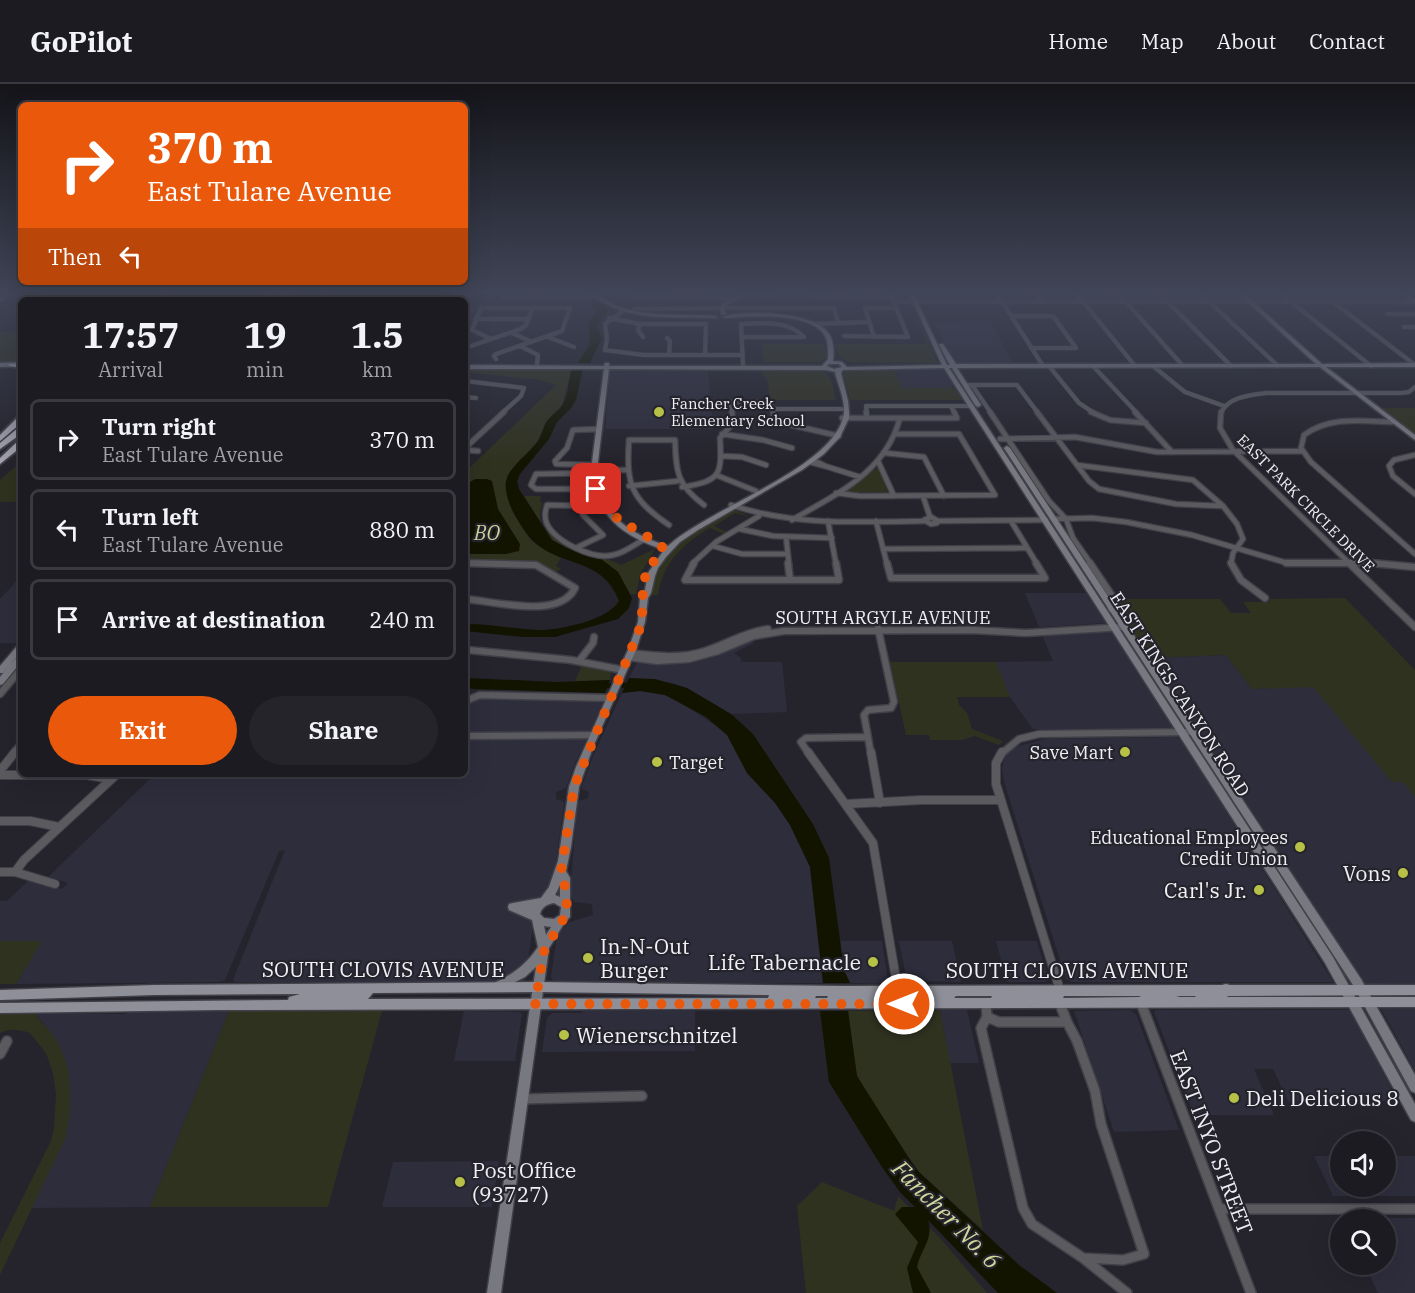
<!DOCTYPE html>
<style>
body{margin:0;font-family:"IBM Plex Serif",serif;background:#25242a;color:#f1f3f6;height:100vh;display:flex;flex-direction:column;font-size:22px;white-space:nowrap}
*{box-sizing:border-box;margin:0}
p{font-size:20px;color:#a0a1a5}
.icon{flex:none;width:33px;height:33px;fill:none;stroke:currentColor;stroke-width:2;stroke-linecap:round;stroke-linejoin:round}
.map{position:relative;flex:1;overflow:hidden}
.details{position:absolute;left:18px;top:213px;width:450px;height:480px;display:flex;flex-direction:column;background:#1c1b22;border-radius:9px;box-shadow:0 6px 24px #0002,0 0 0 2px #3a3940}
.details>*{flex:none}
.hud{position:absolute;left:18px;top:18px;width:450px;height:183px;border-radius:9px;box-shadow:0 6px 24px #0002,0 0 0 2px #3a3940;background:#ea580c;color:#fff;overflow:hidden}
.controls{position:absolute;left:1330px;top:1047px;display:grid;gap:12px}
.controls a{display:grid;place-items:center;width:66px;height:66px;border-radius:50%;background:#1c1b22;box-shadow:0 6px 24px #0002,0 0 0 2px #3a3940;font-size:30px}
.pin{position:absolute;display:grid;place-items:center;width:51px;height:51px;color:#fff;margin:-26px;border-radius:12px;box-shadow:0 3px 9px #0006}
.me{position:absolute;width:66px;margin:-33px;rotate:270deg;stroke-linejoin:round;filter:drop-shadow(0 0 4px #0008)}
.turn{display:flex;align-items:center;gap:21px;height:126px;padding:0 30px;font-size:27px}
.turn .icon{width:78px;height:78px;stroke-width:2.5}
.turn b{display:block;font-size:42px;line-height:51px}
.then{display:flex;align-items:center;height:57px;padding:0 30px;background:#0003;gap:12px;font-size:22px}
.eta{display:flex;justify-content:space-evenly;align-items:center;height:102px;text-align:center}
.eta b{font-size:36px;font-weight:800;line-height:42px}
.button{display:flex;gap:12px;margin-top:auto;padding:12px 30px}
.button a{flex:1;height:69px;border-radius:36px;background:#ea580c;color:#fff;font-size:24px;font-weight:800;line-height:69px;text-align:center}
.button a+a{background:#25242a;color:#f1f3f6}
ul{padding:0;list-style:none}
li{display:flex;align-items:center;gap:18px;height:81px;margin:0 12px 9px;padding:0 18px;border:3px solid #3a3940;border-radius:9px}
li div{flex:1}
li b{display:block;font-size:22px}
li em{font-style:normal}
header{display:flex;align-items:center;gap:36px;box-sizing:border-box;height:84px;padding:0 30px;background:#1c1b22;border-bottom:2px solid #3a3940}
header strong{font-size:28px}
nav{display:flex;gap:33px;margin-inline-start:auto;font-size:21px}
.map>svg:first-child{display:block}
</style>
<header>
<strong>GoPilot</strong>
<nav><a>Home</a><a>Map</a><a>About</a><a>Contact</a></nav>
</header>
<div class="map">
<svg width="1415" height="1209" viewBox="0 0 1415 1209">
<rect width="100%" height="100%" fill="#25242d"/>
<path fill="#2e2d3c" d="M330 209H437L443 211 432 216H325Z
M990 238 1014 280H955L934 239Z
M614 284H708L713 345H605L610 286Z
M895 285H942L953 300 952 304H902Z
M21 492V557L19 559H0V515Z
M1025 509H1086L1106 539 1039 543Z
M1111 547 1173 643 1172 645H1033L1007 609 996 578 1053 577 1042 551Z
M750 555 754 559 734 569 741 574V578H782L787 628 731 630 687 604 673 599 629 594 638 577H694L713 571Z
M1226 571 1252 605 1313 602 1392 698H1403L1415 713V899L1364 900 1150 574Z
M640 607 665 611 677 616 719 644 727 651 747 689 775 719 790 741 810 783 823 899H554L551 893 557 851 569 838 593 831 592 820 574 818 570 810 577 722 579 717 588 714 589 708 582 705V702L593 672 622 609Z
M481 614 600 617 603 619 591 646 587 648H465V621Z
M583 653 586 657 575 679 566 704 556 708V715L563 717 564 720 554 792 552 802 545 810 536 815 531 834 533 842 525 896 520 899 235 898 233 896 285 766 279 767 225 896 219 898 16 900 41 858 0 857V817H7L29 796 62 805 68 799 48 793 155 690H465V654Z
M1176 653 1181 655 1333 898H1071L1066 895 1004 698 1002 684 1005 672 1015 663 1045 655Z
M840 857H882L888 897 886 900 850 899 844 886Z
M899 857H952L961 898 907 897Z
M996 857H1037L1048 895 1046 898H1007Z
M1381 925H1415V987L1396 952Z
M940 926H967L979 979H950Z
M1130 926 1136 930 1179 1046 1114 1048 1074 927Z
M1156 926H1350L1398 1017H1288L1273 985H1254L1274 1031H1194L1154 928Z
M229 927 150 1123 31 1124 66 1053 54 953 35 929 126 930 128 928Z
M464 927 519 928 522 930 515 977H454Z
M584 927H695V967L542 968 547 934 552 929H581Z
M1341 1072V1102H1386V1072H1415V1112H1333L1314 1072Z
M499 1077 492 1123H382L393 1078Z
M1343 1134H1415V1209H1378L1365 1181 1386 1180V1136Z"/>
<path fill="#303220" d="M911 219 938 279 850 278C840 276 837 270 835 260H927L910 220H897Z
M0 248H21V279L0 280Z
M762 260H824L827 274 819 278H747H764Z
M465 284H572L562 321 547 337 537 358 509 389 505 399 512 427 530 455 538 462 561 474 556 482 561 485 554 489 539 479 465 477V388L556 301 539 296 465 288Z
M708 284 821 286C833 291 833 305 836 316H770L767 294 763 292 762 286Z
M895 285 902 304H952L955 305 963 316H850L843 290 845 287Z
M1379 324H1415V351Z
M21 378V418H0V396Z
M875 385H878L888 408H845Z
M524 412H541L540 418 543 419C524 459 601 469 621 481L655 465 640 491 636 510H630L618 488 601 475 567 464 552 456Z
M736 426 750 433 735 429 714 442 729 449 726 451 710 444C683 460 663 478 658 511H652C654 474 686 452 715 437 722 433 728 428 736 426Z
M1345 514 1415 586V713L1403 698H1392L1313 603 1252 605 1226 571 1150 574 1117 524 1120 515H1220L1231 529H1251L1243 518H1269L1270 515Z
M890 578H996L1010 613H957L959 621 967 629 972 645 1003 657 999 661 975 652 962 656H930L929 651H906Z
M582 581 611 588 610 596 575 597Z
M0 857H42L16 900H0Z
M940 926 983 1146 919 1088 873 1020 857 992 848 927Z
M229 927H382L328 1123H150Z
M35 929C41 939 50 946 56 956 74 984 72 1021 66 1053L0 1191V1159L51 1057 54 1044 56 1010 53 989 46 969 29 948C19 947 11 943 0 949V930Z
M822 1098 894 1127 898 1112 940 1154 987 1209H806L797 1122Z"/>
<path fill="#121400" d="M593 215 606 221 608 228 597 241 602 254 590 279H578L590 260 589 238 597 228 591 221Z
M572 284H583L576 316 571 324 557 338 549 355 520 390 517 397 519 405 552 456 567 464 601 475 618 488 632 514 629 524 618 535 555 553H523L465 547V540C490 540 515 545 539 546 561 546 608 536 619 517 601 468 551 487 524 446 514 431 498 405 510 388 518 376 530 368 538 357 542 351 543 343 547 337 552 330 559 327 563 320 569 309 568 296 572 284Z
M475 395H487L492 397 498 425 520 460 519 467 506 470H465V401Z
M465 594 558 598 610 596 605 609 473 605 465 603Z
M629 594 655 595 687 604 731 630 753 650 813 740 829 774 844 886 850 899H823L810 783 790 741 775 719 747 689 727 651 706 633 665 611 640 607 622 609Z
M820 927H848L857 992 910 1076 919 1088 1019 1181 1057 1209H998L928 1136C934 1155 921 1165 917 1183L931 1209H913L907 1184 918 1158 895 1130 902 1123H915L900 1108 882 1083 829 998Z"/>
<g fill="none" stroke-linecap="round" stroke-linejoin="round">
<path stroke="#121400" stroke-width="5" d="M601 602 631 601"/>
<defs>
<path id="street-far4" d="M633 209V212L713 213 733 216
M1076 209 1135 282
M1118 209 1183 282
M1159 209 1231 282
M1200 209 1278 282
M1280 209 1371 282
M739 210 773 212 777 209
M998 211 1043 282
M1037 211 1043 218
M811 212 892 213
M502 213 574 214 594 211
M162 216 169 209
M437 216 460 209
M894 218H1415
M1333 218 1415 281
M722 224H834L838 238
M634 225 718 224
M623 227 605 240 607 255 605 266 644 271H743
M1387 230H1415
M1011 232H1053L1076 264
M609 234 640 240H706L705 271
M475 235H528
M640 240 638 246 643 253
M814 240 869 238
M1404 243H1415
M512 249 532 258
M844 252 908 253 890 209
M548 253 574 263
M742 253H804
M874 253 865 224H896
M667 254 670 257 669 271
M491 255 472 246 481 224H570L562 247 496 270 494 272 496 275
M520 262 538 271 537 280
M465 264 521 245 526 241 533 223
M1031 264H1076
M743 281 741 240C763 239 788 236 804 253
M1049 282 1079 319 1094 329
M1093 282 1137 329
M1153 282 1185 308 1224 322
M465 297 524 304 521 312 502 329
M965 301H1017L1038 329
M972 301 991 329
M465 313 476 314
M951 323 955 329
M773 325H842
M732 329 731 318H771L773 329
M867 329 866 322H972
M1221 329C1228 313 1249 311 1266 309H1401L1409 308 1415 303"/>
<path id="street-far3" d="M773 328 774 337 839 352
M866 328 867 334
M990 328 1049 417 1066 435 1073 454 1091 480
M1037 328 1089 397 1099 405 1176 420 1221 422
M1091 328 1110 336 1146 339
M1135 328 1172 368
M1221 328 1220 344 1233 366 1350 480
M842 334H957L954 328
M1393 338C1362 337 1330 332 1304 351L1301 364 1311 378 1415 470
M722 350 763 356 792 364
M1000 355 1075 353 1157 368 1303 367
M465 364 504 328
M465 366 478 367
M885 369 924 373 944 412
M1415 371 1394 376 1389 382 1393 392 1415 410
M722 372 742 373 766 381
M878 377 894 412
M810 378 825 382 813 376
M595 381 556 380 555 377 567 364 573 346 600 345
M1077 381 1193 396 1223 422 1237 440 1243 455 1233 469 1231 480
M825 382 860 393
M594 386H626
M594 389 536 390 531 401 536 405H596
M716 391 756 407
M629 402 678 397
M682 403C721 397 722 391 720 354L733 339 732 328
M836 409 860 412 995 411 959 350H896
M923 412 930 433
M602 419 589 422 547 421C545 428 544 433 547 440 556 458 593 476 613 471 624 469 634 461 643 456
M731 421C794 442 858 438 924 437
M931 433 938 437 937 439 931 440 924 436Z
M1053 435 1092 434 1126 438 1192 451 1287 479 1383 480
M792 436C838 409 885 389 900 334
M828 437 836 480
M876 437 887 480
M938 437 1046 436
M1011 437 1037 480
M669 441C631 415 626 401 629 356H675C676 388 677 401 704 421
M740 445 773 452 832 454
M786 453 789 480
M713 462 742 470H788
M578 463 603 451 583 431 580 421
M884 465 1027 464
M465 479 504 480
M692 480 716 458 759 432"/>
<path id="street-far2" d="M465 479 536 481 575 504C560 536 494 517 465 515
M694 479 685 496H839L836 479
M788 479 790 496
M887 479 891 494H1045
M1036 479 1045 494
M1090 479 1114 515 1115 521 1111 525
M1231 479 1241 496 1265 514
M1286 479H1371L1415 483
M1349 479 1415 543
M468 566 571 576 623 586
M630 569C655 572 681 575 705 567 727 560 745 548 768 545
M628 573 657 577 689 575 718 567 754 552 784 547 971 546 1026 549 1124 543
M579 577 593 559 594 553
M0 610 21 585
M465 617 480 611 611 614
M465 652 595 651
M13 670 21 660
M809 670 801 658 806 654 868 653
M871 670 864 631 868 626 891 624 894 618 878 544
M1001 670 1019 655 1039 650 1193 648"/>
<path id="street-far1" d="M808 668 873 759 898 907
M871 668 880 719
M1002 668 996 679V700L1060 906
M0 687 15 668
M0 691H87L111 695
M846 720 921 716H1001
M0 737H30L59 743
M0 788H15L55 800
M15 788 24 776 117 690"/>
<path id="street" d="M1141 919 1251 1209
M986 920 987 933 981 944 1023 1124 1032 1140 1083 1174 1127 1209
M1060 920 1067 938
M987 933 999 938H1067L1077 957 1095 1007 1101 1040 1144 1170 1123 1176 1083 1174
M0 970 7 957
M522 1015 642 1012
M1219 1125H1415"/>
<path id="secondary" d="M9 209H14L0 218V215Z
M320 209H325L319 216H315Z
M590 209C597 209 600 214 607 217 615 222 624 225 633 227 660 233 688 230 715 232L717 233 715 234C672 232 625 239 590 209Z
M743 209H749L727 221 724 225 726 230 722 231 720 225 723 219Z
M909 209H913L947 281H950L939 261V260H943L956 280H1316L1238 209H1243L1322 280 1415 279V283H1326L1415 351V356L1320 283 957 284 981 321 978 323 975 321 952 284H949L1333 873 1415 1020V1038L1411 1036 1325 879 944 284 843 286 841 289 848 317 849 328V334L840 353 824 370 802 386 698 446 680 458 666 473 658 484 655 492 651 509 648 514 645 538 636 566 593 663 579 703 571 763 566 787 570 794V833L565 838 549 864 501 1209H487L536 883 525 893 502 905 498 907 494 905 492 902 494 899C513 890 526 881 538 863L532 836 509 826 508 823 509 820 513 819 541 814 549 803 558 777 567 718 569 703 576 683 628 566 638 538 640 514 645 506 648 489 664 466C623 452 595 432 591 386L604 285H465V281L604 282 605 279H609V282H822L828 275C828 268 829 259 825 252 812 227 749 232 725 234L723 233C744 225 815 228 829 250 834 257 834 269 833 277L842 278 847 283 942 281ZM829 280H839L842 283 834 285 827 282ZM609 285 826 286 836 288 835 289C839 303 847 320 843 334 829 386 709 424 668 462 627 449 601 431 597 386ZM560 801V813L555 811ZM554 819 561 823 560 831 554 835 544 834 540 830C542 823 547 820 554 819ZM544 842 551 843 546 851Z
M1400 209H1405L1415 216V219Z
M21 278V282L0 283V279Z
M1007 362 1010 364 1361 895 1415 991V1009L1411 1007 1353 901 1004 364Z
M18 561H21V568L3 589H0V582Z
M18 571H21V578L3 600 0 601V593Z"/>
<path id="primary" d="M538 898 844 902 1222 901 1226 900 1230 901H1415V911L1228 912 1227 913H1415V923L218 926 0 929V919L288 916 289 913 300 910 154 911 0 916V906L154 901ZM538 908 769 911 768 914 368 915 373 909ZM816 912H828L827 914H815ZM956 912H992L991 914H954ZM1064 912H1141L1139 913 1063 914ZM1180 912H1196L1195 913H1176Z"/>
<path id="highway" d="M269 209H278L260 216H251Z
M284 209H292L276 216H268Z
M9 280H21V284L9 282Z
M18 333H21V339L0 357V351Z
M18 344H21V350L0 365V359Z
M18 357H21V363L0 380V374Z"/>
</defs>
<use href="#street-far4" stroke="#414049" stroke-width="5"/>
<use href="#street-far3" stroke="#414049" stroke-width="7"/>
<use href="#street-far2" stroke="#414049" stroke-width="9"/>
<use href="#street-far1" stroke="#414049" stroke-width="10"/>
<use href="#street" stroke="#414049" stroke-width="12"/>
<use href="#secondary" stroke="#414049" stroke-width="3"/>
<use href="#primary" stroke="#414049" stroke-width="3"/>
<use href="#highway" stroke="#414049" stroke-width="4"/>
<use href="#street-far4" stroke="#5a5a5f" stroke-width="4"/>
<use href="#street-far3" stroke="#5a5a5f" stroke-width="4.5"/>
<use href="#street-far2" stroke="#5a5a5f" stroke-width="6"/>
<use href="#street-far1" stroke="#5a5a5f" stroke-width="8"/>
<use href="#street" stroke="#5a5a5f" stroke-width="9"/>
<use href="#secondary" fill="#787880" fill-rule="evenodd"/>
<use href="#primary" fill="#8f8f99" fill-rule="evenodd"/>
<use href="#highway" fill="#a4a3b0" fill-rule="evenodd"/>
</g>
<linearGradient id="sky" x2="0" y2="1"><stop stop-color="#141419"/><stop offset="0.55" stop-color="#404557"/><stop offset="1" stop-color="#404557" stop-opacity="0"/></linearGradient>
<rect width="1415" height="378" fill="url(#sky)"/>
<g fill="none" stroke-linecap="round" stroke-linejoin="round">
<path stroke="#ea580c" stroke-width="10" stroke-dasharray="0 18" d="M596 405C606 438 641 444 663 464L646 489 642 509 644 514 640 544 574 703 561 788C565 795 567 820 567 829L544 867 535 920H904"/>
</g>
<g fill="#b7c147" stroke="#25242d" stroke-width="2">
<circle cx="659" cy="328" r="6"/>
<circle cx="1125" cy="668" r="6"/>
<circle cx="657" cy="678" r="6"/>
<circle cx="1300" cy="763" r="6"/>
<circle cx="1403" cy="789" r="6"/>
<circle cx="1259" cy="806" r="6"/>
<circle cx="588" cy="874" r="6"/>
<circle cx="873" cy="878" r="6"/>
<circle cx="564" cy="951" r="6"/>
<circle cx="1234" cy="1014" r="6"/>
<circle cx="460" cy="1098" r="6"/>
</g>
<g text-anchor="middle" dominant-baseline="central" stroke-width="4.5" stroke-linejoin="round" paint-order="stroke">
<g font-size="15" fill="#efeff5" stroke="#25242d" text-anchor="start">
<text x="671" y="319">Fancher Creek<tspan x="671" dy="17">Elementary School</tspan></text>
</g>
<g font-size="15" fill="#efeff5" stroke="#25242d">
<text transform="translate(1306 419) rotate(45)">EAST PARK CIRCLE DRIVE</text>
</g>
<g font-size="18" fill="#efeff5" stroke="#25242d">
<text x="883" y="533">SOUTH ARGYLE AVENUE</text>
<text transform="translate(1180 610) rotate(57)">EAST KINGS CANYON ROAD</text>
</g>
<g font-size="18" fill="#efeff5" stroke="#25242d" text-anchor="end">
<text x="1113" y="668">Save Mart</text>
<text x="669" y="678" text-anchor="start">Target</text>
<text x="1288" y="753">Educational Employees<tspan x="1288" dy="21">Credit Union</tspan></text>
</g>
<g font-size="20" font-style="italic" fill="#d0d79b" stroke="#25242d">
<text x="487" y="448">BO</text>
</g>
<g font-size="21" fill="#efeff5" stroke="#25242d" text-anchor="start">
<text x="1391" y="789" text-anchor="end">Vons</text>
<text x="1247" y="806" text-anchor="end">Carl's Jr.</text>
<text x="600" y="862">In-N-Out<tspan x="600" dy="24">Burger</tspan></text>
<text x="861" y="878" text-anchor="end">Life Tabernacle</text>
<text x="576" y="951">Wienerschnitzel</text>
<text x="1246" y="1014">Deli Delicious 8</text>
<text x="472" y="1086">Post Office<tspan x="472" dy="24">(93727)</tspan></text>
</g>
<g font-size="21" fill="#efeff5" stroke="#25242d">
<text x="383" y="885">SOUTH CLOVIS AVENUE</text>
<text x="1067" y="886">SOUTH CLOVIS AVENUE</text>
<text transform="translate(1212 1058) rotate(69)">EAST INYO STREET</text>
</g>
<g font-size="24" font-style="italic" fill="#d0d79b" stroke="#25242d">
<text transform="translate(947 1130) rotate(45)">Fancher No. 6</text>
</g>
</g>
</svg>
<div class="controls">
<a><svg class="icon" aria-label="sound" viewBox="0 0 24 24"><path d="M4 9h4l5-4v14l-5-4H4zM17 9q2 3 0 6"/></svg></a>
<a><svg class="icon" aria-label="search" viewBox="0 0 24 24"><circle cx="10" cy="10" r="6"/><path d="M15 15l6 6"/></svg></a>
</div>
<div class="pin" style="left:596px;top:405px;background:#d93025"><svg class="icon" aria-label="arrive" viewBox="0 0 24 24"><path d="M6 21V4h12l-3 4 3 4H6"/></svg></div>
<svg class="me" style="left:904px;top:920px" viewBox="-20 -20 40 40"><circle r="17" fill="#ea580c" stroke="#fff" stroke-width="3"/><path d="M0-11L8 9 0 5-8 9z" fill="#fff"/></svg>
<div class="hud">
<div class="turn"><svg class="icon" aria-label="right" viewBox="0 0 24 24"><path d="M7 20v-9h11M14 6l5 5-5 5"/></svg><div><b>370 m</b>East Tulare Avenue</div></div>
<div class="then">Then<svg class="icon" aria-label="left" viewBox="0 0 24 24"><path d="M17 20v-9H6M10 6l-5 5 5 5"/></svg></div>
</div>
<section class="details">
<div class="eta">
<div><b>17:57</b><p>Arrival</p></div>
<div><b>19</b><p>min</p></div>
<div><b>1.5</b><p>km</p></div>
</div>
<ul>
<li><svg class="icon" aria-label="right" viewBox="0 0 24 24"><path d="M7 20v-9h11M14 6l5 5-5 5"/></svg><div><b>Turn right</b><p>East Tulare Avenue</p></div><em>370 m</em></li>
<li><svg class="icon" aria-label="left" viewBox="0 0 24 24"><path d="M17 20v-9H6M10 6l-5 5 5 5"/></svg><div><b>Turn left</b><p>East Tulare Avenue</p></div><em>880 m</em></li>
<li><svg class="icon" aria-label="arrive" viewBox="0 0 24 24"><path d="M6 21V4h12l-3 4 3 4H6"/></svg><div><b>Arrive at destination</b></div><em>240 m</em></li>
</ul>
<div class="button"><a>Exit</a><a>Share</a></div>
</section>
</div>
